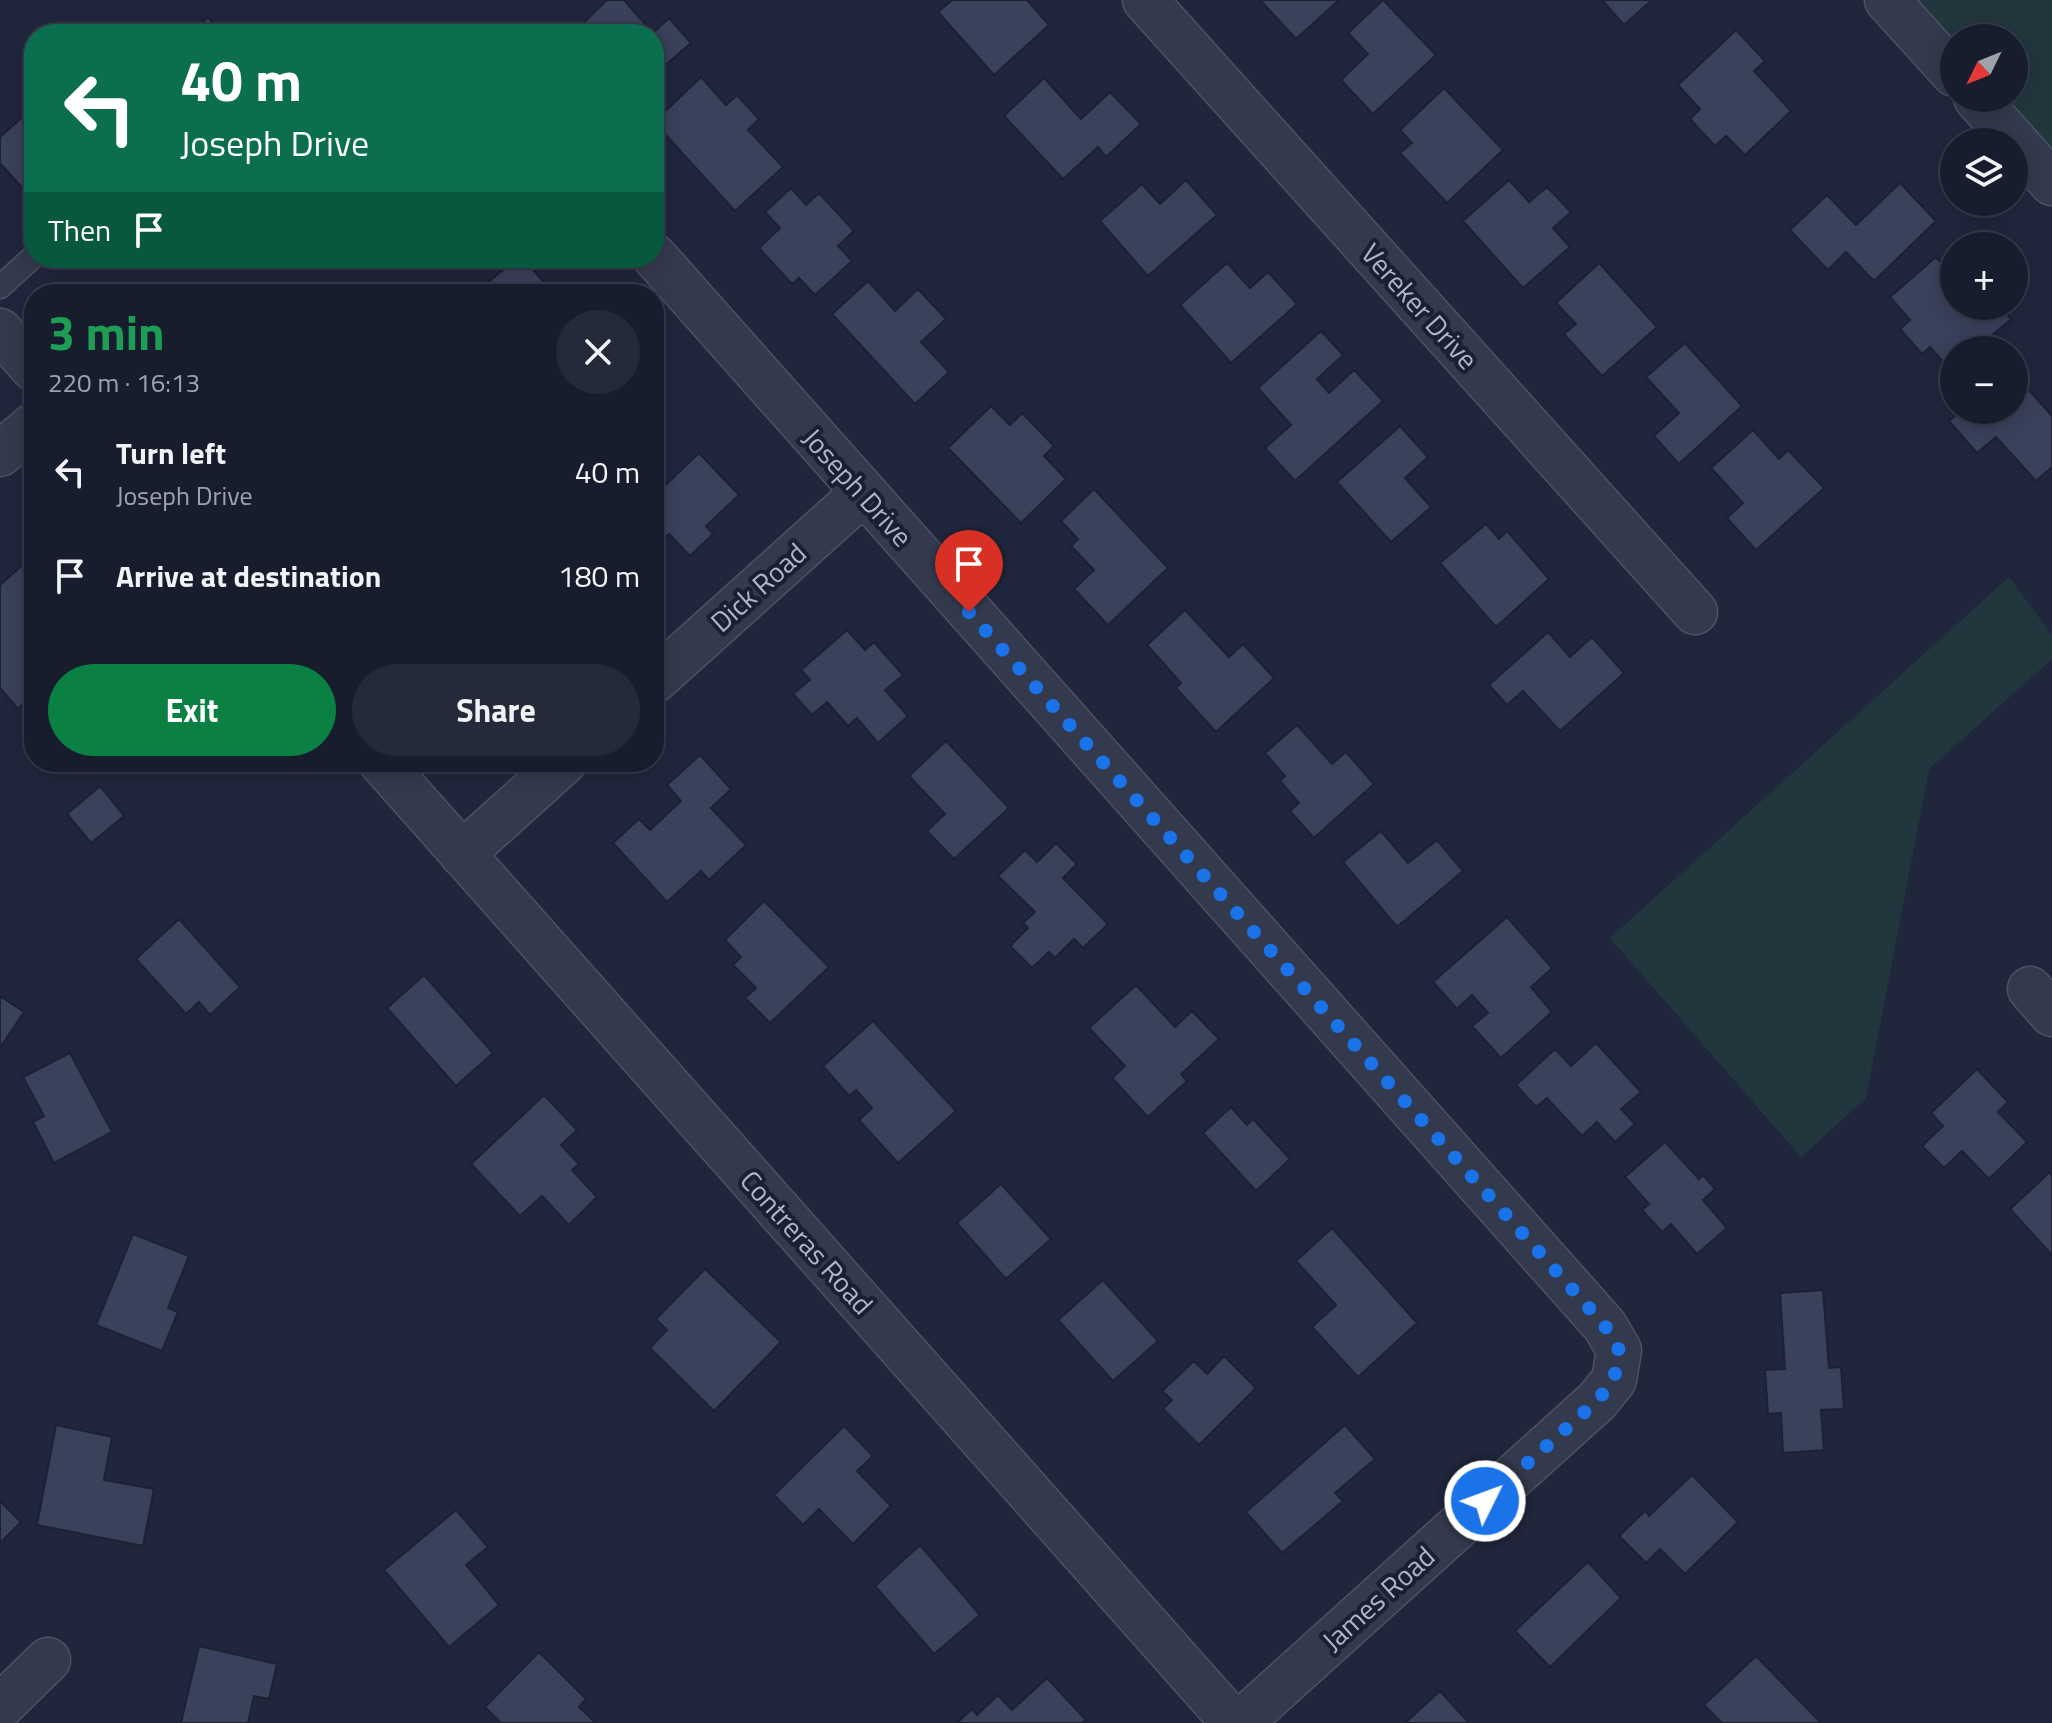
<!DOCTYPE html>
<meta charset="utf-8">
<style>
body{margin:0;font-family:"Titillium Web",sans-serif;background:#252a3a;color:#f1f3f6;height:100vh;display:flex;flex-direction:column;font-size:30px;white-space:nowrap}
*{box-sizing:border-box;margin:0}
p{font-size:26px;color:#9fa2aa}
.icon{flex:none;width:44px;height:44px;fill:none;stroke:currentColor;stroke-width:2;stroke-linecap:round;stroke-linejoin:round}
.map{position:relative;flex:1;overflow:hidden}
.details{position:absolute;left:24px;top:284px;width:640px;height:488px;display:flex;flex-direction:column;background:#181d2e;border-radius:32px;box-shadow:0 4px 20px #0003,0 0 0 2px #363b4a}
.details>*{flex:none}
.guide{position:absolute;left:24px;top:24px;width:640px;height:244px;border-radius:32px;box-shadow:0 4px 20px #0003,0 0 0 2px #363b4a;background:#0b6e4f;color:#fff;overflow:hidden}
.needle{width:52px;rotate:227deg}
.buttons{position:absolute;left:1940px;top:24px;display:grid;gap:16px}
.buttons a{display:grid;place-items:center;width:88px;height:88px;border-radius:50%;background:#181d2e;box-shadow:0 4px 20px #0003,0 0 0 2px #363b4a;font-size:40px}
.pin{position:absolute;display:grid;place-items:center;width:68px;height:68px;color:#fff;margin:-82px -34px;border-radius:50% 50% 50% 0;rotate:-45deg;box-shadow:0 0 8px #0007}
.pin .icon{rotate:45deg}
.me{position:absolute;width:88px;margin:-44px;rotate:48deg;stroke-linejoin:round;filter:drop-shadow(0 0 6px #0008)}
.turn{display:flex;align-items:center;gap:28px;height:168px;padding:0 24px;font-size:36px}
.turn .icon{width:104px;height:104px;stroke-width:2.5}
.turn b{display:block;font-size:56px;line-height:68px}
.then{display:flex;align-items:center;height:76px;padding:0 24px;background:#0003;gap:16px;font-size:30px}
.round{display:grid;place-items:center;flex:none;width:84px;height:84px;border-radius:42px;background:#252a3a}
.headline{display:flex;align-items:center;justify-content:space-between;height:136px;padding:0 24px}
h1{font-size:48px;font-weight:700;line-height:60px;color:#1e9e55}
.primary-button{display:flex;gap:16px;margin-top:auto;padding:16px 24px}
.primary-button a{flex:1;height:92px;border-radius:48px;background:#0b8043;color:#fff;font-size:32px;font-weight:700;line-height:92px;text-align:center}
.primary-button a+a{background:#252a3a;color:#f1f3f6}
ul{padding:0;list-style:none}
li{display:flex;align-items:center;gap:24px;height:104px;padding:0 24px}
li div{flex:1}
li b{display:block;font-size:30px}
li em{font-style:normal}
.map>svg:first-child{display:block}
</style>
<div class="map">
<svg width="2052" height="1723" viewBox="0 0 2052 1723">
<rect width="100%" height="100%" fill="#20273d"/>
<path fill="#22363e" d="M1887 0H2052V183L1976 98H2014V38H1954V74Z
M2009 577 2052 635V659L1929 769 1866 1098 1801 1157 1610 938Z"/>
<path fill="#3a415b" stroke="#1c2133" stroke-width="2" d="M607 0H624L653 33 669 18 691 43 654 75V34H572Z
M952 0H1027L1049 25 994 75 938 12Z
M1260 0H1339L1296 39Z
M1383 0 1436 55 1373 114 1341 80 1368 54 1348 33Z
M1602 0H1652L1624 25Z
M208 17 223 34H190Z
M1736 30 1765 61 1754 71 1791 111 1745 155 1726 136 1715 146 1690 119 1700 109 1678 85Z
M701 77 726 105 737 95 759 119 748 130 783 167 735 211 654 122Z
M1044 78 1081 119 1110 92 1141 124 1106 157 1098 147 1063 179 1004 116Z
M1444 88 1503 150 1447 203 1400 153 1412 143 1400 130Z
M34 107V201L0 163V137Z
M1186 180 1217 215 1148 276 1100 221 1142 184 1160 204Z
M1509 180 1529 202 1547 187 1571 212 1553 228 1570 247 1523 288 1463 221Z
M1900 183 1936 221 1874 281 1846 252 1828 270 1790 230 1827 195 1856 225Z
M791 188 806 205 819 193 854 231 838 246 852 261 815 295 799 278 792 284 759 248 780 228 765 212Z
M1936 257 1952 275 1954 273V306H1999L2011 319 1975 350H1954L1951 371 1930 347 1922 354 1900 329 1910 320 1890 297Z
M517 258H523L554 294H483L479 290Z
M1227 263 1250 288 1268 272 1297 304 1231 363 1180 305Z
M1599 263 1657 327 1602 376 1564 334 1576 324 1556 303Z
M868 281 895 311 918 289 946 319 921 342 949 372 915 404 832 314Z
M1321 331 1343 355 1317 379 1329 393 1354 370 1383 401 1295 481 1265 448 1291 425 1258 388Z
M1685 343 1742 406 1679 464 1654 436 1679 413 1646 377Z
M2014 373 2052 416V467L2036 481 1996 437 1977 453 1949 421 1962 410H2014Z
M991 406 1010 425 1022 413 1054 446 1044 456 1066 479 1021 523 948 448Z
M1400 426 1428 457 1405 478 1431 507 1391 542 1337 482Z
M1753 430 1779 459 1788 450 1824 488 1756 550 1727 518 1743 503 1711 468Z
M699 453 739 495 706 526 713 534 690 556 669 534 654 548V496Z
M1094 489 1168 568 1108 625 1074 589 1094 570 1071 546 1078 539 1061 521Z
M1486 524 1499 539 1507 531 1549 579 1496 627 1440 563Z
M34 555V694L18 709 0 688V585Z
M1185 610 1229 657 1243 644 1274 678 1216 732 1176 688 1181 683 1147 645Z
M847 630 865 650 874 642 903 675 885 690 908 716 878 743 857 718 848 726 827 702 812 715 793 694 810 680 801 670Z
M1548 632 1570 657 1592 637 1624 673 1560 731 1523 691 1507 705 1489 685Z
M1297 725 1332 764 1346 752 1374 784 1314 838 1290 811 1299 803 1280 781 1285 776 1265 753Z
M946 741 1009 808 954 859 927 831 945 814 909 776Z
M700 755 731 789 711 808 746 845 709 880 701 871 667 902 613 843 639 819 650 830 681 801 667 785Z
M100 786 124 816 91 843 67 814Z
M1381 831 1408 863 1437 840 1463 871 1397 927 1343 862Z
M1056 843 1077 864 1063 878 1108 924 1083 948 1074 939 1055 958 1049 952 1032 968 1010 946 1028 928 1023 923 1035 912 998 876 1025 850 1037 862Z
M764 901 829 967 770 1023 745 998 756 988 733 965 741 957 725 940Z
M1507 917 1552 968 1531 987 1552 1012 1501 1058 1472 1026 1488 1013 1472 995 1457 1009 1433 982Z
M179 919 240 987 210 1015 199 1002 186 1014 136 959Z
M424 975 493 1053 456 1086 387 1008Z
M1136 985 1175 1027 1192 1011 1219 1039 1181 1074 1187 1081 1148 1117 1112 1078 1125 1066 1089 1028Z
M0 996 24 1012 0 1048Z
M873 1021 956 1111 898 1163 859 1120 872 1108 856 1090 849 1096 823 1066Z
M1596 1043 1641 1092 1621 1109 1635 1124 1615 1142 1597 1122 1582 1136 1547 1098 1536 1107 1516 1085 1555 1049 1571 1066Z
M70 1053 112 1132 54 1163 33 1122 44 1116 23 1077Z
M1977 1069 2008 1102 1998 1112 2027 1142 1989 1179 1962 1151 1944 1168 1922 1146 1943 1126 1931 1113Z
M544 1095 577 1130 561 1145 579 1164 572 1170 597 1197 569 1225 542 1196 520 1216 471 1164Z
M1231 1107 1247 1125 1253 1119 1290 1159 1256 1191 1203 1133Z
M1665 1142 1699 1179 1703 1175 1715 1189 1703 1200 1727 1228 1697 1254 1671 1224 1662 1232 1642 1210 1649 1204 1625 1177Z
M2050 1172 2052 1175V1255L2010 1209Z
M1001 1184 1051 1239 1006 1279 957 1223Z
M1332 1228 1417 1323 1358 1377 1312 1327 1336 1305 1296 1261Z
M133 1234 189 1256 168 1308 178 1312 162 1351 96 1325Z
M705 1269 781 1342 714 1411 650 1348 667 1330 656 1319Z
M1103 1280 1158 1341 1113 1381 1058 1320Z
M1823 1290 1829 1368 1841 1367 1844 1409 1821 1410 1824 1450 1783 1453 1781 1413 1768 1414 1765 1370 1785 1369 1780 1293Z
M1224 1356 1256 1388 1199 1445 1163 1409 1172 1400 1162 1391 1194 1361 1207 1374Z
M56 1425 112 1437 104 1480 154 1489 143 1546 37 1525Z
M1345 1425 1375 1459 1335 1493 1343 1501 1282 1553 1246 1512Z
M844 1426 873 1456 857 1471 891 1506 853 1544 819 1509 803 1525 774 1495Z
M1692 1475 1738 1522 1685 1574 1660 1549 1646 1563 1619 1536 1645 1511 1649 1516Z
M0 1501 21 1522 0 1543Z
M456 1510 488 1547 466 1565 499 1605 449 1647 384 1570Z
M920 1545 980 1615 934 1654 875 1586Z
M1588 1562 1621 1598 1550 1667 1515 1631Z
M199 1646 277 1664 269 1699 254 1696 248 1723H181Z
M539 1652 586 1699 579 1707 596 1723H501L485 1707Z
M1756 1656 1821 1723H1722L1704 1705Z
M1047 1678 1086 1720 1082 1723H957L972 1709 977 1715 998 1695 1012 1710Z
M1440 1691 1469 1723H1405Z"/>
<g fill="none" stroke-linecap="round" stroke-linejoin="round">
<defs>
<path id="service" d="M0 287 34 256"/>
<path id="minor" d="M1145 0 1695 612
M654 256 1605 1326 1619 1350 1614 1380 1597 1401 1240 1723
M0 454 34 425
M654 681 863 493
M462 854 564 762
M2030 989 2052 1014
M0 1707 48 1660"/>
<path id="tertiary" d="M1887 0 1954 74
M1976 98 2052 183
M0 331 34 369
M381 762 1234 1723"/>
</defs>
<use href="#service" stroke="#4c5264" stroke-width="25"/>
<use href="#minor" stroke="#4c5264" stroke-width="47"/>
<use href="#tertiary" stroke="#4c5264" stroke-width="47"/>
<use href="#service" stroke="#343a4d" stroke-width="22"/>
<use href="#minor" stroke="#343a4d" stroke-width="44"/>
<use href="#tertiary" stroke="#343a4d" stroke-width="44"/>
</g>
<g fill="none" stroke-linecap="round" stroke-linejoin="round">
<path stroke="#1a73e8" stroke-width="14" stroke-dasharray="0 25.2" d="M969 612 1605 1326 1619 1350 1614 1380 1597 1401 1485 1501"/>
</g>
<g text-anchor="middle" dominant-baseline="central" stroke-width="8" stroke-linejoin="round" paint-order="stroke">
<g font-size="28" fill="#afb5c8" stroke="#1a1f31">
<text transform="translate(1420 306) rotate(48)">Vereker Drive</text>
<text transform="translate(858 487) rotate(48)">Joseph Drive</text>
<text transform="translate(758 587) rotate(-42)">Dick Road</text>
<text transform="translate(807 1242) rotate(48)">Contreras Road</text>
<text transform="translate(1378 1598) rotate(-42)">James Road</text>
</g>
</g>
</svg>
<div class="buttons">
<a><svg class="needle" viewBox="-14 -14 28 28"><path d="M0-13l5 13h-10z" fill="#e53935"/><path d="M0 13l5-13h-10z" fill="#9fa2aa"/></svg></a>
<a><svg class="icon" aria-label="layers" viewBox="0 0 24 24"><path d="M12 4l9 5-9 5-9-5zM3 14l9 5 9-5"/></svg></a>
<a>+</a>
<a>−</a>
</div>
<div class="pin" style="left:969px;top:612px;background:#d93025"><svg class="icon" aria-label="arrive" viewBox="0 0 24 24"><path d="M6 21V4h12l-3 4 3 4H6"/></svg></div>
<svg class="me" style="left:1485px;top:1501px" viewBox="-20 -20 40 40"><circle r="17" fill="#1a73e8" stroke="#fff" stroke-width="3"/><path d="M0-11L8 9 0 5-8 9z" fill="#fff"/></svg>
<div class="guide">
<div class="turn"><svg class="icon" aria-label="left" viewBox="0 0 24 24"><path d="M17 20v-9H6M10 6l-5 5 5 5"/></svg><div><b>40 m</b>Joseph Drive</div></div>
<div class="then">Then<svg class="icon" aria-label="arrive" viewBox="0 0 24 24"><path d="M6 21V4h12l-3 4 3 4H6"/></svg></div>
</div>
<section class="details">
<div class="headline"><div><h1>3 min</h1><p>220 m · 16:13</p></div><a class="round"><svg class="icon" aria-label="close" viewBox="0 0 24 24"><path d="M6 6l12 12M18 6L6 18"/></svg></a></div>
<ul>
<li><svg class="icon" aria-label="left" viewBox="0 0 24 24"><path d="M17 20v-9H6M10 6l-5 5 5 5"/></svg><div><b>Turn left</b><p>Joseph Drive</p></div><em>40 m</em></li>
<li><svg class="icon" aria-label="arrive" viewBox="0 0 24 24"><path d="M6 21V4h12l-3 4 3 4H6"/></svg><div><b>Arrive at destination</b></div><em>180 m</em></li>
</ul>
<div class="primary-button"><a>Exit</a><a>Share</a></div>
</section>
</div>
